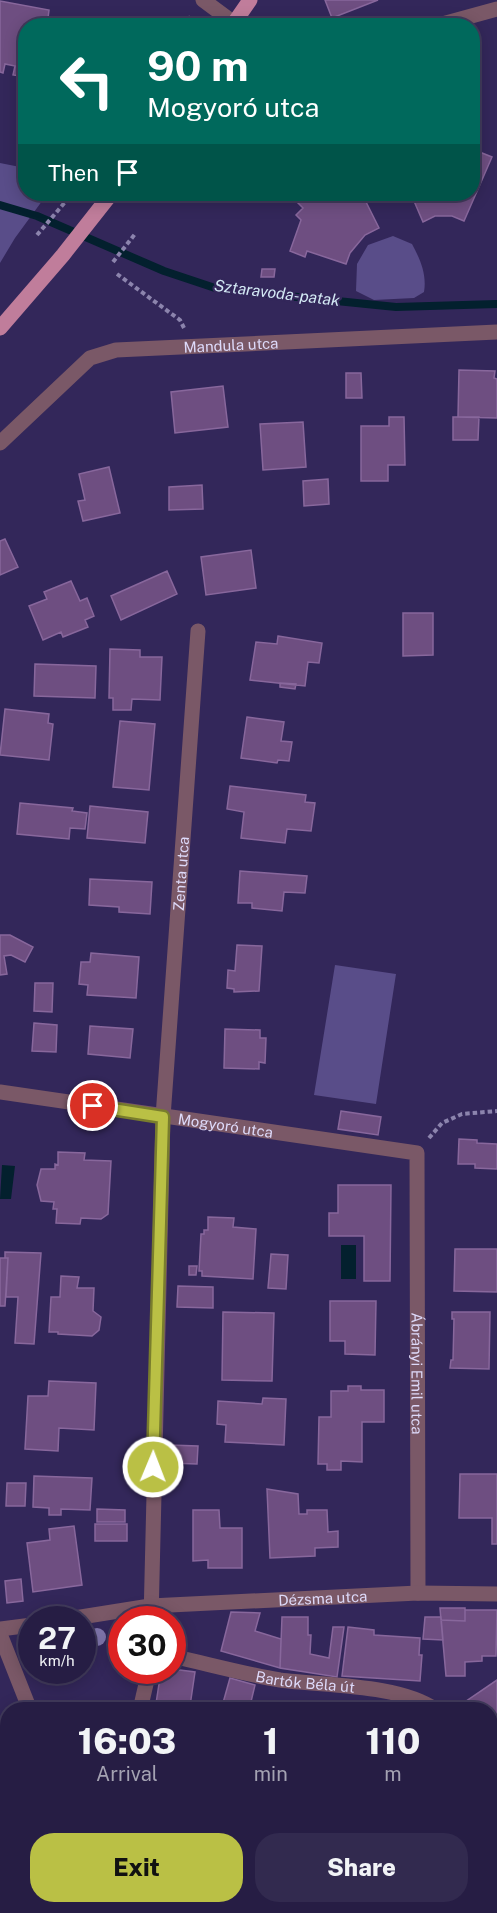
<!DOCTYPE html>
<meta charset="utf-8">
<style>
body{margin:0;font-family:"Public Sans",sans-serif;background:#322a4f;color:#f1f3f6;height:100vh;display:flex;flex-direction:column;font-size:22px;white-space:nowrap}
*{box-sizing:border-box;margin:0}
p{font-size:20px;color:#a4a2b2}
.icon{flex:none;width:33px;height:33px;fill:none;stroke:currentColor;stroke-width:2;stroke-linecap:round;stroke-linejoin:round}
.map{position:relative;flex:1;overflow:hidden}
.drawer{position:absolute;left:0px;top:1702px;width:498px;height:212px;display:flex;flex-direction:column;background:#261d44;border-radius:24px 24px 0 0;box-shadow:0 3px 15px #0003,0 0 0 2px #423b5d}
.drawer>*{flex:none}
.guide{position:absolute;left:18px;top:18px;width:462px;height:183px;border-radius:24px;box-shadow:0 3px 15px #0003,0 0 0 2px #423b5d;background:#00695c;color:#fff;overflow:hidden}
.speed{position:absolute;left:18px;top:1606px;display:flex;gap:12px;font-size:30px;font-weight:700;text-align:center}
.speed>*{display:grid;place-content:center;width:78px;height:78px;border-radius:50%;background:#261d44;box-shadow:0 3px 15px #0003,0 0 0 2px #423b5d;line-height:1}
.speed small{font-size:15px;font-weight:400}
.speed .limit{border:9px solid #d22;background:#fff;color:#111}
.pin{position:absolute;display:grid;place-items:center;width:51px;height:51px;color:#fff;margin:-26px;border:3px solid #fff;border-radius:50%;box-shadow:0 2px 6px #0007}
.me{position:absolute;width:66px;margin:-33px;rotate:1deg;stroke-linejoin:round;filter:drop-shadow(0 0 4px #0008)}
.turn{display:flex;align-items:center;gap:21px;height:126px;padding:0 30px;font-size:27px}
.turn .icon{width:78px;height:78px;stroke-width:2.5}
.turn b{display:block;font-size:42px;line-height:51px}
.then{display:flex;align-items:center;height:57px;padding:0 30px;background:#0003;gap:12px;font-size:22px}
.eta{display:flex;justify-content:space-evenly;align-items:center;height:102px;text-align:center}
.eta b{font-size:36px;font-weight:800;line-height:42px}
.button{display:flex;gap:12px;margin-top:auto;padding:12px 30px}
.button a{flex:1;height:69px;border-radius:24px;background:#bac045;color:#111;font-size:24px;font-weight:800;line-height:69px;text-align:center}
.button a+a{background:#322a4f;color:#f1f3f6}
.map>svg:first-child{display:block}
</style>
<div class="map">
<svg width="497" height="1913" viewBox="0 0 497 1913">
<rect width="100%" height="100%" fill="#33275a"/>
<path fill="#594d89" d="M0 163 20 167 25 172 26 194H43L45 197 15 238 0 263Z
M393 236 412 244C420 259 427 274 424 292L414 298 374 300 356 291 357 264 368 245Z
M335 965 396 974 376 1104 314 1095Z
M88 1907 102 1908 104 1913H0V1911L26 1907Z"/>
<path fill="#03202e" d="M2 1165 15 1166 11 1199H0Z
M341 1245H356V1279H341Z"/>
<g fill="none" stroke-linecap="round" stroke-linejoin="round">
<path stroke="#03202e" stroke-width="8" d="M0 205 37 216 164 271 218 289 396 307 497 304"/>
</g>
<path fill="#6e4e81" stroke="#88679c" stroke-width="1.5" d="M325 0H378L332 18Z
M0 1 49 10 47 26H26V77L13 75 15 66 5 64 3 73 0 72Z
M472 149 492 157 464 221 452 216H435L423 222 411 194H472Z
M234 194H267V197Z
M305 194H362L379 228 365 235 350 253 346 264 307 251 305 257 290 251 301 220 296 215 303 208 297 202Z
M262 269H275L274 277H261Z
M459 370 495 371 494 378 497 379V418L458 417Z
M346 373H361L362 398H346Z
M223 386 228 427 175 433 171 392Z
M389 417H404L405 465H388V481H361V426H389Z
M453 417H479L478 440H453Z
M303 422 306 467 263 470 260 424Z
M109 467 120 513 83 521 78 501 85 500 79 474Z
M328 479 329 504 304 506 303 481Z
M202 485 203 509 169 510V487Z
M5 539 18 567 0 575V541Z
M251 550 256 588 206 595 201 557Z
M167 571 177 594 121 620 111 596Z
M71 581 80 601 87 598 94 616 85 620 88 627 63 637 61 632 43 640 29 606 47 599 44 592Z
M403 613H433V655L403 656Z
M278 636 322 643 319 663 308 662 305 686 250 680 256 642 277 644Z
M110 649 140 650V657H162L160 700 132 699 131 710H113V698H109Z
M35 664 96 666 95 698 34 696Z
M280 683 296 684 295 689 280 687Z
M5 709 49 714 48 723 53 724 49 760 0 755Z
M247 717 284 722 281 741 292 742 289 761 278 760 277 763 241 758Z
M120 721 155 724 149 790 113 787Z
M230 786 306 795 305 802 315 803 311 831 287 829 285 843 241 838 244 812 227 809Z
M20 803 73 808 72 811 87 813 85 829 70 828 69 839 17 834Z
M90 806 148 812 145 843 87 838Z
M240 871 307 876 305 893 284 892 282 911 252 908V903H238Z
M90 879 152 882 150 914 119 912V907L89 905Z
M0 935H10L33 947 25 962 11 955 4 956 7 974 0 975Z
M237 945 262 946 259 991 234 992V989L227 988 228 970 235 971Z
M91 953 139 957 136 998 87 995 88 985 79 984 81 962H90Z
M35 983H53L52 1012 34 1011Z
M34 1023 57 1025 56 1052 32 1051Z
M90 1026 133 1029 130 1058 88 1054Z
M225 1029 260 1030V1038H266L265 1063 259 1062V1069L224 1068Z
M341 1111 381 1117 378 1135 338 1129Z
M459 1139 477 1140V1143L497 1144V1169L475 1168V1164H458Z
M58 1152 85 1153 84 1160 111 1161 108 1214 101 1219 81 1218 80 1224 56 1223 57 1209H53L54 1202 41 1201 37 1185 41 1169H55V1164L58 1165Z
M338 1185H391L390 1281H364V1236H329V1213H338Z
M208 1217 234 1218 233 1227 256 1229 253 1279 202 1276V1271H199L201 1234H204V1230H208Z
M455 1249H497V1292L454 1291Z
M5 1252 41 1253 34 1344 15 1343 18 1297H6L8 1258H5Z
M271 1254 288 1255 286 1289 268 1288Z
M0 1258H8L5 1306H0Z
M189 1266H197L196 1275H189Z
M61 1276 79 1277 77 1288H94L93 1311 101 1317 99 1330 92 1336 58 1334V1332H49L51 1297H60Z
M178 1286 213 1287V1308L177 1307Z
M330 1301H376L375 1355 345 1354V1341H330Z
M223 1312 274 1313 272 1381 222 1380Z
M452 1312H490L489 1369 450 1368 451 1360H453L454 1319H452Z
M49 1381 96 1383 94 1430 59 1428 58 1451 25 1449 28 1396H48Z
M348 1386H361V1390H384V1422H362V1462L341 1461V1470H327V1464H318L319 1417H331V1391H348Z
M263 1398 286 1399 284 1445 225 1442 226 1425 217 1424 218 1401 262 1404Z
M169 1445 198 1446 197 1464 169 1463Z
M460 1474H497V1544H492V1518H459Z
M34 1476 92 1478 90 1510 61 1509V1515H49V1508L33 1507Z
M7 1483H26L25 1506H6Z
M267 1489 298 1494 299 1514H307V1510H327L328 1532 338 1531V1547L315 1548V1556L270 1558Z
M97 1509 125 1510V1522H97Z
M193 1510H219L220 1528H242V1568H208V1560L193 1561Z
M95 1524H127V1541H95Z
M74 1526 82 1585 33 1592 27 1543 50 1540 49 1529Z
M21 1579 23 1601 7 1603 5 1581Z
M440 1608H465V1621L441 1620Z
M465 1610H497L496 1656H482V1661L465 1662V1676H446L441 1620 465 1621Z
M231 1612 260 1613 255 1631 281 1639 280 1668 221 1651Z
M282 1617H308V1635H311L310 1654 329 1658 333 1627H344L337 1677 280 1668Z
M425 1617H441L443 1640 423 1639Z
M348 1627 374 1630V1635L420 1638 419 1655H422L420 1681 342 1676Z
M172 1669 195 1672 190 1706 221 1710H155L161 1671H172Z
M230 1678 255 1685 249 1710H221Z
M497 1680V1735L495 1737 490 1731V1710H467L462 1704Z
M361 1702 385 1705 384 1710H359Z
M497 1825V1859L490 1864V1830Z
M8 1860V1882L0 1876V1869Z
M497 1896V1913H490L484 1907 490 1906V1902Z
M148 1906H201L199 1913H151Z
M203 1906H206L233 1912 202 1913Z
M206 1906H231L230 1912Z
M294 1906H336V1908L334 1913H291Z
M380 1906H412L410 1913H378Z
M437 1906H445L459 1913H434Z"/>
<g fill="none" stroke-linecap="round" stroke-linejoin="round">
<path stroke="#8c84ad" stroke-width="4" stroke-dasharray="4.5 3" stroke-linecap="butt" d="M183 26 192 15
M37 235 72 194
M113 262 135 234
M117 274 180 320 184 328
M429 1138 442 1123 462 1114 497 1111"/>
<path stroke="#7a5867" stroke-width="15" d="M0 1746H8"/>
<g stroke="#7a5867" stroke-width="15">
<path d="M435 26 497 9"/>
<path id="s1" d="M0 443 90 358 116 350 497 332"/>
<path id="s2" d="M0 1092 417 1153 418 1593"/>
<path id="s3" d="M62 1620 150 1606 418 1593 497 1594"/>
<path id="s4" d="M151 1620 163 1117 198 631"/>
<path d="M0 1629 32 1625"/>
<path d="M0 1634 30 1710"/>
<path id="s5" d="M172 1656C208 1664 244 1674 280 1680 325 1686 399 1684 436 1710"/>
<path d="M140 1710 149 1671"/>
<path d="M490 1756 497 1762"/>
<path d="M0 1823 8 1813"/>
<path d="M128 1906 132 1913"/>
<path d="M470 1906 475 1913"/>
<path d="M284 1913 286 1906"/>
</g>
<path stroke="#7a5867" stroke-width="15" d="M203 0 234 23"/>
<path stroke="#c07d9b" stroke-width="15" d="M232 26 250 0
M0 328 63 255 111 194"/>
</g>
<circle fill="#8177ae" cx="97" cy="1637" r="9"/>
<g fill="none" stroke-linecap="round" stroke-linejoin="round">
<defs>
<path id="route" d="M93 1106 163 1117 153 1467"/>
</defs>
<use href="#route" stroke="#797d2d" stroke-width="15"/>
<use href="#route" stroke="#bac045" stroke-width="10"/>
</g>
<g text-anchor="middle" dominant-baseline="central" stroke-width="4.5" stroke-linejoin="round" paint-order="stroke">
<g font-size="15" fill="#ddd9f9" stroke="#33275a">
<text stroke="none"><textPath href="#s1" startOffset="266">Mandula utca</textPath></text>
<text stroke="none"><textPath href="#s4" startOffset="747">Zenta utca</textPath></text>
<text stroke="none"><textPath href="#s2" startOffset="228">Mogyoró utca</textPath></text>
<text stroke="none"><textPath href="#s2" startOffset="642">Ábrányi Emil utca</textPath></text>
<text stroke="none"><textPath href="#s3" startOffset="262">Dézsma utca</textPath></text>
<text stroke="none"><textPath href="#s5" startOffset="136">Bartók Béla út</textPath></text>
</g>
<g font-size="16" font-style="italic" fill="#d3e8f4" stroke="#33275a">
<text transform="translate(277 293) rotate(7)">Sztaravoda-patak</text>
</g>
</g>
</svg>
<div class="speed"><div>27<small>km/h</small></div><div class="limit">30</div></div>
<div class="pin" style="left:93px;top:1106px;background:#d93025"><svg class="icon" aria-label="arrive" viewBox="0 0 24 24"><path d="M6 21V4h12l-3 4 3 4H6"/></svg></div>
<svg class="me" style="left:153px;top:1467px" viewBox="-20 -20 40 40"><circle r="17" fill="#bac045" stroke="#fff" stroke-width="3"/><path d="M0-11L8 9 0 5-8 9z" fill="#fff"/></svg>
<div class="guide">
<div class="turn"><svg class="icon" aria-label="left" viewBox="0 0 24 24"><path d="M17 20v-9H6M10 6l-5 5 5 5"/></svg><div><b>90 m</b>Mogyoró utca</div></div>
<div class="then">Then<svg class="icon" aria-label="arrive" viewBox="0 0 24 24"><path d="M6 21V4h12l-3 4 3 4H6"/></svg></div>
</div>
<section class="drawer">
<div class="eta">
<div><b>16:03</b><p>Arrival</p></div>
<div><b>1</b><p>min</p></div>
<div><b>110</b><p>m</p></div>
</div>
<div class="button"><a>Exit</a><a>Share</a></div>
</section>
</div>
